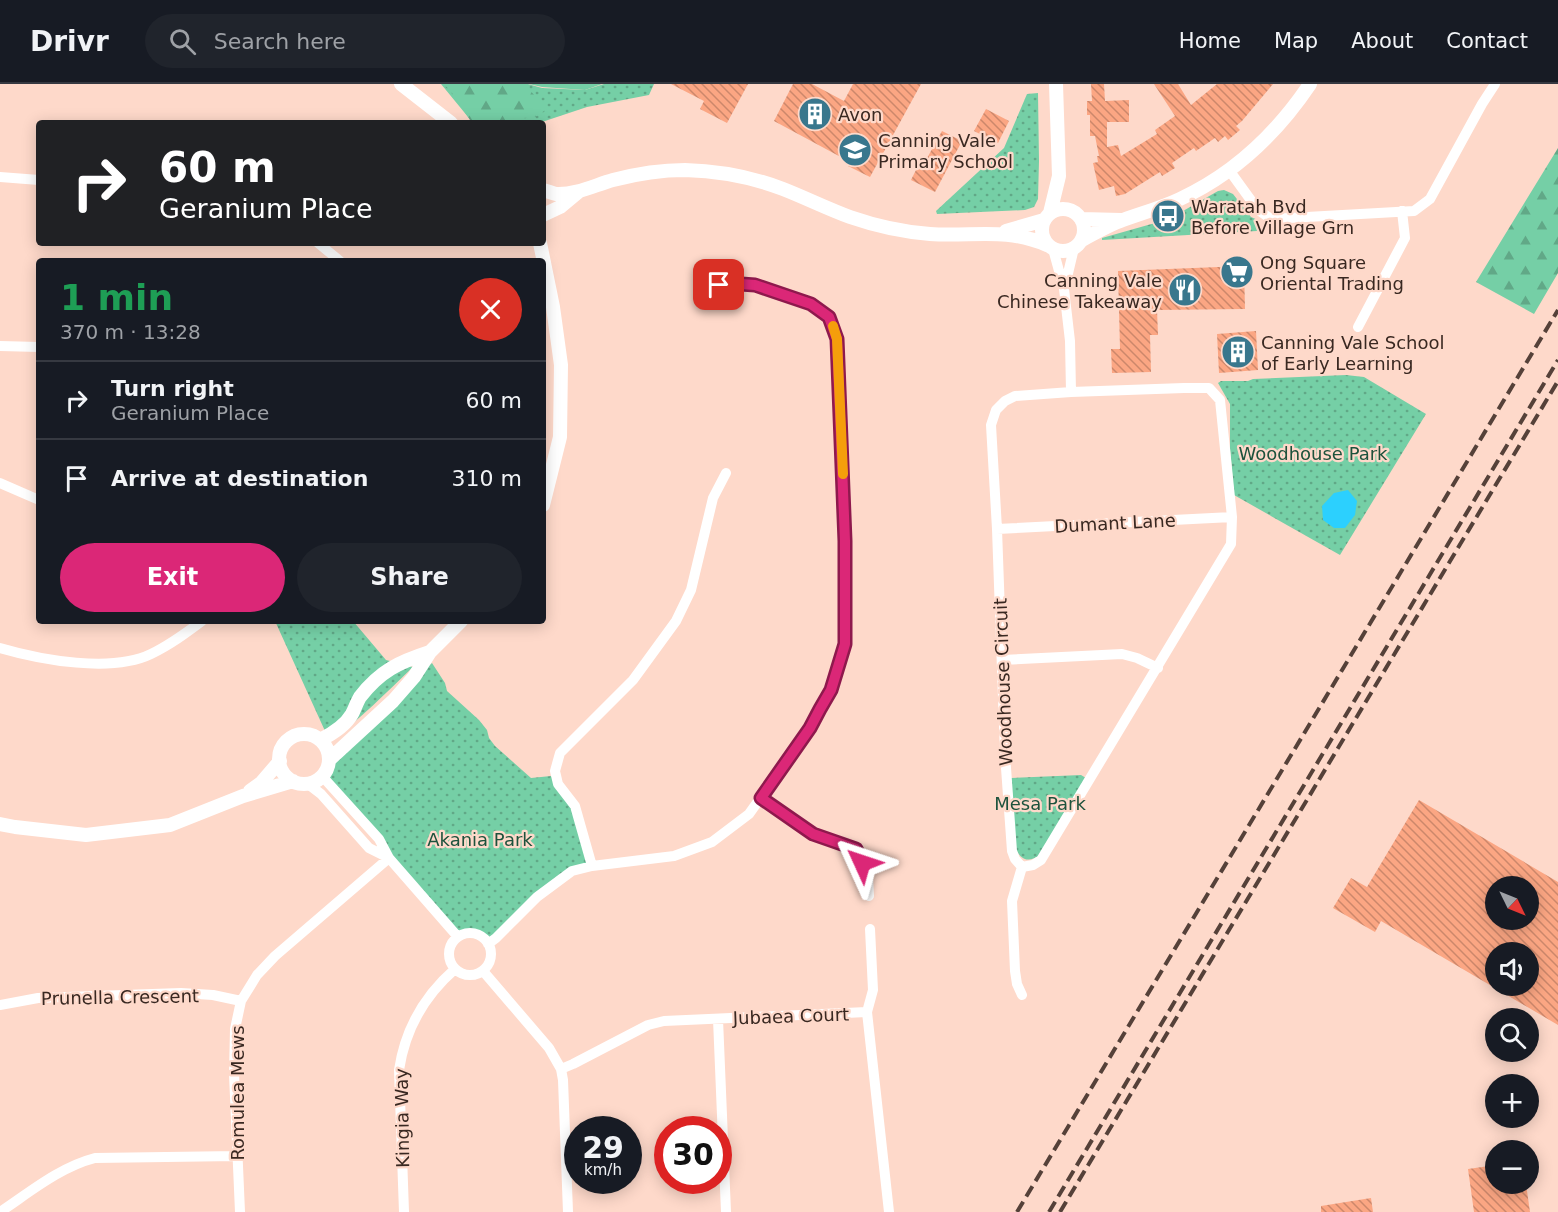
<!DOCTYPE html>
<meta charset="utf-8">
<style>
body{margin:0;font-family:"DejaVu Sans",sans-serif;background:#20242c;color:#f1f3f6;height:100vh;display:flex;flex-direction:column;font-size:22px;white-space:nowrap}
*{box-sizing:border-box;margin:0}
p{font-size:20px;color:#9ea1a6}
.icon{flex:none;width:33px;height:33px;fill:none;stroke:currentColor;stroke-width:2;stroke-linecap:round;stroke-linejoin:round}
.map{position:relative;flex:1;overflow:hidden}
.sheet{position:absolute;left:36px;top:174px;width:510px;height:366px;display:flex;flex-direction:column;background:#171b24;border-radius:6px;box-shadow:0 3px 15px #0003}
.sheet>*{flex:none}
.top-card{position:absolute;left:36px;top:36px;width:510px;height:126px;border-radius:6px;box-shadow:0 3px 15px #0003;background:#202124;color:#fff;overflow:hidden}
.needle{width:39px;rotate:133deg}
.tools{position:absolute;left:1485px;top:792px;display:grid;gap:12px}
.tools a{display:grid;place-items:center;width:54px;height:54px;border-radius:50%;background:#171b24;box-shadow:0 3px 15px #0003;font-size:30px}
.speed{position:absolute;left:564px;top:1032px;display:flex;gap:12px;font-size:30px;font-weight:700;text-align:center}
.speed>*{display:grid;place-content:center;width:78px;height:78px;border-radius:50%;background:#171b24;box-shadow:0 3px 15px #0003;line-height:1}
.speed small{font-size:15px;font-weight:400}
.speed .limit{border:9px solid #d22;background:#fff;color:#111}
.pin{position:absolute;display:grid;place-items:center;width:51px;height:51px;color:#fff;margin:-26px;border-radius:12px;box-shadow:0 3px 9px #0006}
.me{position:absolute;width:66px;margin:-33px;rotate:312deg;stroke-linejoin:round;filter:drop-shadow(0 0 4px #0008)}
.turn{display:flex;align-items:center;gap:21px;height:126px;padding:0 24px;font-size:27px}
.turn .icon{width:78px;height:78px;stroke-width:2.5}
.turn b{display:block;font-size:42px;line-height:51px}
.round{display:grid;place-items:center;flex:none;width:63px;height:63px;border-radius:32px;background:#20242c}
.overview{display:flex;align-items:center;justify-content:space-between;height:102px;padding:0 24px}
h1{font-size:36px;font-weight:800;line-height:45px;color:#1e9e55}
.action{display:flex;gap:12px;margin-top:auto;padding:12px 24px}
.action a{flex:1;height:69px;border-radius:36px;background:#db2777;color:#fff;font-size:24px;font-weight:800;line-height:69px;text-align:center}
.action a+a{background:#20242c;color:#f1f3f6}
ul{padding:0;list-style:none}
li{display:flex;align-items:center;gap:18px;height:78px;padding:0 24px;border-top:2px solid #363941}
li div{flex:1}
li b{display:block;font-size:22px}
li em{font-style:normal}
header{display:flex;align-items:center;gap:36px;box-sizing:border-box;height:84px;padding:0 30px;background:#171b24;border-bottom:2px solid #363941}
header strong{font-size:28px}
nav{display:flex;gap:33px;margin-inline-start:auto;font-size:21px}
.search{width:420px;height:54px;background:#20242c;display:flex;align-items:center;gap:15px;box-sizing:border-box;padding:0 21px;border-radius:33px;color:#9ea1a6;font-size:22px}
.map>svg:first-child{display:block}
</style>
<header>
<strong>Drivr</strong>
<div class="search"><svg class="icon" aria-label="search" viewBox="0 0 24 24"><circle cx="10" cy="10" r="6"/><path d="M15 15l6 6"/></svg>Search here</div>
<nav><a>Home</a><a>Map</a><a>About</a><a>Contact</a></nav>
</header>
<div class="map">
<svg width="1558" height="1128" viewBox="0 0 1558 1128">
<defs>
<pattern id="green-dots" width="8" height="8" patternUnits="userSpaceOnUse" patternTransform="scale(1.5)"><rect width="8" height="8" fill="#75cfa6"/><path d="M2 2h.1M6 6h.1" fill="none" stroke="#61a887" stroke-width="1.8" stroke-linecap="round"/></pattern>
<pattern id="forest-firs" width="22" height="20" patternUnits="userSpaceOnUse" patternTransform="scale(1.5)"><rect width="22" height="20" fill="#75cfa6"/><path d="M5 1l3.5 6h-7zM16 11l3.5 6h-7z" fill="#61a887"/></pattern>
<pattern id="building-back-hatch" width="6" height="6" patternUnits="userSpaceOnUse" patternTransform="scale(1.5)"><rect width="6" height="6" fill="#fba683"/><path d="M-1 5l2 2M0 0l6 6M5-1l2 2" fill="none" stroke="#cc876b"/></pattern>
</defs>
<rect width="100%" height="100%" fill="#fed9ca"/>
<path fill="url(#green-dots)" d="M441 0H528L542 4 585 6 604 0H654L649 11 587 23 539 39H473Z
M1038 9 1039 77 1038 115 1034 123 1025 126 937 130 936 127 1004 64 1027 10Z
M1224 106 1233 110 1251 133 1258 136 1257 147 1102 156V154L1155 139 1183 127 1218 107Z
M1346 291 1364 293 1426 330 1340 471 1234 411 1230 364V320L1218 299 1221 297H1248L1253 295Z
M275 537H353L386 576 413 583C386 609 360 635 330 658Z
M432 579 445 599 447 607 479 636 487 646 489 654 495 662 531 694 551 692 571 721 591 778 572 787 488 859 477 849 458 850 325 692 331 666 370 631Z
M1081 691 1086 694 1041 770C1030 778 1023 778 1016 766L1011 694Z"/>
<path fill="url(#forest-firs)" d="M443 0H522L526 2 547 25 535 33 512 35 503 39H475L470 36 450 6Z
M1558 64V189L1534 230 1476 198Z"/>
<path fill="#75cfa6" d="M529 0H602L585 6 542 3Z"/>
<path fill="#2cd0fe" d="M1348 406 1357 417 1355 431 1345 444H1334L1323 436 1322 422 1334 409Z"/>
<path fill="url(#building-back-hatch)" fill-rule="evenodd" d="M671 0H748L727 39 700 25 704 17Z
M793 0H812L844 17 853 0H921L870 93 848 82 850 78 774 37Z
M1091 0H1104L1105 17 1129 16V38H1107V63L1118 61 1121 72 1157 50 1155 46 1175 32 1154 0H1178L1191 21 1217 0H1273L1242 37 1236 42 1240 46 1228 56 1225 52 1218 58 1215 54 1196 67 1194 64 1172 79 1175 84 1162 92 1160 88 1125 110 1116 112 1114 102 1099 106 1093 79 1098 78 1097 72H1099L1095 52H1090V31H1087V17H1092Z
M986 25 1009 37 998 59 974 47Z
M942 47 962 57 935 108 911 96 922 74 926 76Z
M1244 182 1245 225 1157 226 1158 251H1150L1151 288 1112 289 1111 265H1120L1118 187Z
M1256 247 1258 286 1219 289 1217 250Z
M1419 716 1558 798V941L1381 837 1375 848 1333 824 1351 794 1367 803ZM1496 802H1528V836H1496ZM1496 868H1528V902H1496Z
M1496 1081V1100H1526L1530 1128H1474L1468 1085Z
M1371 1114 1373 1128H1321V1122Z"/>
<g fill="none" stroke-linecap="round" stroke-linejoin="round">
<path stroke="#fff" stroke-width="10" d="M1229 86 1258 126 1271 135 1414 127 1430 115 1482 20 1495 0
M0 93 39 96
M318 159 340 177
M1053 165 1064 205 1070 257 1071 308
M1065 202 1074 164
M1358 243 1405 154 1402 127
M0 262 39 263
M1184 304H1209L1220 316 1232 433 1231 460 1041 776 1033 781 1022 783 1015 775 1012 767 1005 670 997 445 991 341 996 326 1005 317 1015 312 1071 308Z
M0 399 39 416
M997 445 1232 433
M0 564C41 576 112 589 151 570 170 561 186 549 202 537
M1002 576 1122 570 1137 574 1158 584
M322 692 379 755 389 774 458 853
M308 700 321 710 369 764 389 774
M761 714 813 750 856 765 868 792 869 812
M592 782 575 722 558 700 555 687 560 669 633 596 676 537 691 506 713 414 726 389
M1022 783 1012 817 1015 887 1017 900 1022 911
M449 870a21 21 0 1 1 42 0a21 21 0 1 1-42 0Z
M488 860 496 854 537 813 572 787 592 782 674 772 712 758 749 730 810 644 831 606 845 560V457L837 255 829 233 811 220 755 201 741 200 719 201
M483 887 549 964 561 985 563 996 568 1128
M0 921 38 914 181 909 213 911 241 917
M867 928 873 906 870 845
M718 935 726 1128
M561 985 573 980 648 941 664 937 867 928 889 1128
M0 1128C30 1108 60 1083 95 1074L237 1072
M240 1128 234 990 235 945 241 917 257 891 275 872 389 774
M404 1128 399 986C405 946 424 912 455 885"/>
<path stroke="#fff" stroke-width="14" d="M401 0 451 39
M543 106C547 107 552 109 556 110 576 111 595 101 613 96 636 90 662 86 685 86 719 87 752 93 783 105 806 114 828 125 850 133 876 142 904 148 930 150 973 153 1005 143 1047 161
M1042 146a21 21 0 1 1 42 0a21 21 0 1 1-42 0Z
M1050 129 1059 92 1056 0
M543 131 560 123 578 108
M1081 135 1121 136
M1006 147 1044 136
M1082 156C1095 149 1109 141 1123 136 1142 129 1161 124 1180 115 1234 90 1277 49 1310 0
M540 159 553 223 561 281 560 353 543 421
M279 675a25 25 0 1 1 50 0a25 25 0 1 1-50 0Z
M320 656C332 650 345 642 352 630 355 624 357 618 360 613 380 587 399 578 430 568
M329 676 393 617 414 593 430 568 461 537
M250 707 261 699 280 677
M0 740 15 743 86 751 170 741 243 712 293 697"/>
<path stroke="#554139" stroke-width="4" stroke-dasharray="12 6" stroke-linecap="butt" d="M1017 1128 1558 226
M1049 1128 1558 276
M1060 1128 1558 297"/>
</g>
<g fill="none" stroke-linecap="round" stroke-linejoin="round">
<defs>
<path id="route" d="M719 201 741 200 755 201 811 220 829 233 837 255 845 457V560L831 606 820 625 810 644 761 714 813 750 856 765 862 779"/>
</defs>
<use href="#route" stroke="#8e194d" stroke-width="15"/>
<use href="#route" stroke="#db2777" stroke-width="10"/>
<path stroke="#f59e0b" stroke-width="10" d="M833 242 837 255 843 390"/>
</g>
<defs>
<symbol id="building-disc" viewBox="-11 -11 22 22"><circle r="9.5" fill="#39778d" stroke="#fed9ca"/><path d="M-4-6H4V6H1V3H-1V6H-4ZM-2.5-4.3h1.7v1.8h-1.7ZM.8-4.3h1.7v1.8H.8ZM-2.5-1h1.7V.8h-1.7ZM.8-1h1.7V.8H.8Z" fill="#fff"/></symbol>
<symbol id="school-disc" viewBox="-11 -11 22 22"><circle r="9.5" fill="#39778d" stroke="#fed9ca"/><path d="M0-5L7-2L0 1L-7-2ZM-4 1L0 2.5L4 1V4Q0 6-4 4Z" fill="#fff"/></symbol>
<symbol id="bus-disc" viewBox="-11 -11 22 22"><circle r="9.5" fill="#39778d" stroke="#fed9ca"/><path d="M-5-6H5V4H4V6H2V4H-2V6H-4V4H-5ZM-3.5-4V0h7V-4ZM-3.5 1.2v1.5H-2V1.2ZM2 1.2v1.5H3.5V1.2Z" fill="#fff"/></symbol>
<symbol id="supermarket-disc" viewBox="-11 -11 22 22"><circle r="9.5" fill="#39778d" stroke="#fed9ca"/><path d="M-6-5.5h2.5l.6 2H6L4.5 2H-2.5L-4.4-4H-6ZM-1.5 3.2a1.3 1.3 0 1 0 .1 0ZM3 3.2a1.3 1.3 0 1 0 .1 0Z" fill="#fff"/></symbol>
<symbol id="restaurant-disc" viewBox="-11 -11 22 22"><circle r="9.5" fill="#39778d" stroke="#fed9ca"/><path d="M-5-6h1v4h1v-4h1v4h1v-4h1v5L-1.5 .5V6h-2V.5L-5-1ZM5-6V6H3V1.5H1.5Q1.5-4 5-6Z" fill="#fff"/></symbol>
</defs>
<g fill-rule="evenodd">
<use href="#building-disc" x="796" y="11" width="38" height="38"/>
<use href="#school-disc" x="836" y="47" width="38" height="38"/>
<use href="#bus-disc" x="1149" y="113" width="38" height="38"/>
<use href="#supermarket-disc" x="1218" y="169" width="38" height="38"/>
<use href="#restaurant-disc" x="1166" y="187" width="38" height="38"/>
<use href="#building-disc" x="1219" y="249" width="38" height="38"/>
</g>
<g text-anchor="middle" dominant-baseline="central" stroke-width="4.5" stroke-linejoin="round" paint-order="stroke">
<g font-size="18" fill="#392821" stroke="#fed9ca" text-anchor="start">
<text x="838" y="30">Avon</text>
<text x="878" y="56">Canning Vale<tspan x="878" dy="21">Primary School</tspan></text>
<text x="1191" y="122">Waratah Bvd<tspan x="1191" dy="21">Before Village Grn</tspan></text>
<text x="1260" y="178">Ong Square<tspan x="1260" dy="21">Oriental Trading</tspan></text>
<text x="1162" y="196" text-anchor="end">Canning Vale<tspan x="1162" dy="21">Chinese Takeaway</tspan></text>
<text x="1261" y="258">Canning Vale School<tspan x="1261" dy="21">of Early Learning</tspan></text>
</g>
<g font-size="18" fill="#1d523c" stroke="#fed9ca">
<text x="1313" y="369">Woodhouse Park</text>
<text x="1040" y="719">Mesa Park</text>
<text x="480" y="755">Akania Park</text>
</g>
<g font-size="18" fill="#392821" stroke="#fed9ca">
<text transform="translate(1115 439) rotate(-3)">Dumant Lane</text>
<text transform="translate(1003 598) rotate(-92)">Woodhouse Circuit</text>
<text transform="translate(120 913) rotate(-1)">Prunella Crescent</text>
<text transform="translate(791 932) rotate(-2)">Jubaea Court</text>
<text transform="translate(237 1009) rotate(-90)">Romulea Mews</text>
<text transform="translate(402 1034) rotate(-91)">Kingia Way</text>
</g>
</g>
</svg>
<div class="tools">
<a><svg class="needle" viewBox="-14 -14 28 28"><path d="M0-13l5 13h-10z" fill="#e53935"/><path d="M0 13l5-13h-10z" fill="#9ea1a6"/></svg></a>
<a><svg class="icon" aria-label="sound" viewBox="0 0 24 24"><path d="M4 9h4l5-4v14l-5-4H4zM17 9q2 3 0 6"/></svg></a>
<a><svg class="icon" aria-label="search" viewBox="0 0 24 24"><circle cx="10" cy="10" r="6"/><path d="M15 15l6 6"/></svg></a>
<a>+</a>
<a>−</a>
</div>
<div class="speed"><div>29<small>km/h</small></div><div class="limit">30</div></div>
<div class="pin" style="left:719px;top:201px;background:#d93025"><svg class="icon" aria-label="arrive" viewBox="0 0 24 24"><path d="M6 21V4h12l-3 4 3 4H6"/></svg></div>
<svg class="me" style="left:862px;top:779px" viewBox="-20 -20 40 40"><path d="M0-17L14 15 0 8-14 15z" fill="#db2777" stroke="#fff" stroke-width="4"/></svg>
<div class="top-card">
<div class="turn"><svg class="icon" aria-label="right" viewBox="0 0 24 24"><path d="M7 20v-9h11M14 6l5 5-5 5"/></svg><div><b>60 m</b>Geranium Place</div></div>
</div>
<section class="sheet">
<div class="overview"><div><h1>1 min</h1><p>370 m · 13:28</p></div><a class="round" style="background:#d93025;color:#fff"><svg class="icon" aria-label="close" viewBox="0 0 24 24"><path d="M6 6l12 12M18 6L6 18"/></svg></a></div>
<ul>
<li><svg class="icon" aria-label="right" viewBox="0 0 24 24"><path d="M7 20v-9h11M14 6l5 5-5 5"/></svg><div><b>Turn right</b><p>Geranium Place</p></div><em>60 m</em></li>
<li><svg class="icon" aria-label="arrive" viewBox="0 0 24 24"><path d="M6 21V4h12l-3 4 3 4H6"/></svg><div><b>Arrive at destination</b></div><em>310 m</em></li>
</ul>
<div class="action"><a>Exit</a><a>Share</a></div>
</section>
</div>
